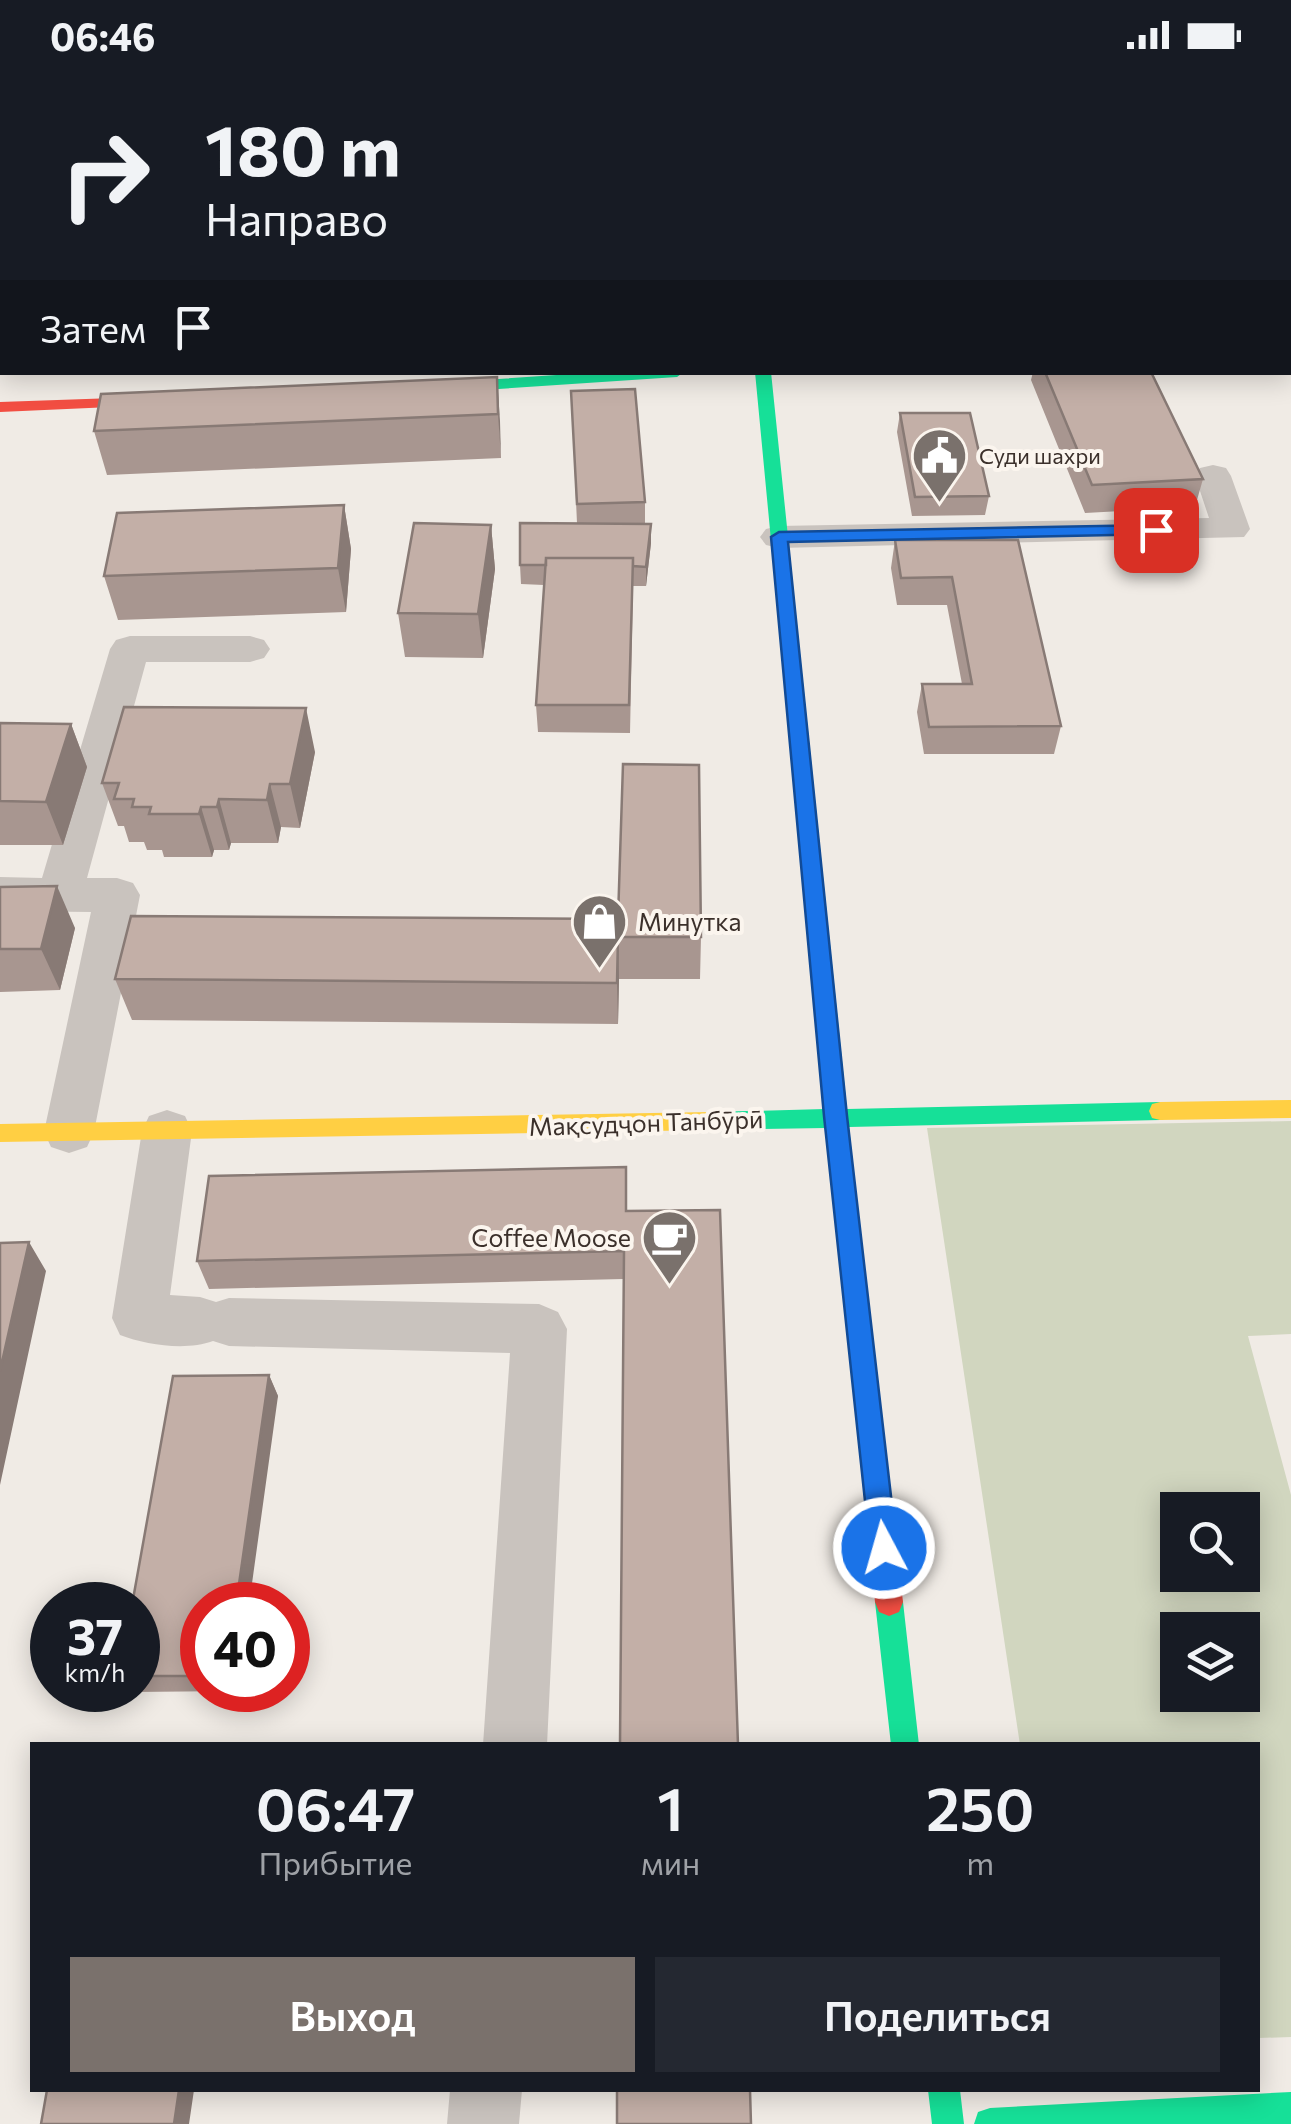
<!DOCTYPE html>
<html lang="ru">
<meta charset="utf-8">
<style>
body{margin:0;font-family:Commissioner,sans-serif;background:#242831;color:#f1f3f6;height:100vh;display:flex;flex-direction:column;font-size:38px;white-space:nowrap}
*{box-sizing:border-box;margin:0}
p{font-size:32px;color:#9ea1a6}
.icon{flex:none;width:55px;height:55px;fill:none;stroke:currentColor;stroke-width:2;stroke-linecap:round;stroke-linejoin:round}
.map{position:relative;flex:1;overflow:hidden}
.sheet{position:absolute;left:30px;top:1672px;width:1230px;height:350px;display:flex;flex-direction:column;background:#171b24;border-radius:0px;box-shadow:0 5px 25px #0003}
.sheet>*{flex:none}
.top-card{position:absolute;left:0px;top:0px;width:1292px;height:305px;box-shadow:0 5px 25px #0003;background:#171b24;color:#f1f3f6;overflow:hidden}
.tools{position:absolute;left:1160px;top:1422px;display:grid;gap:20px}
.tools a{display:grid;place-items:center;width:100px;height:100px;border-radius:0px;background:#171b24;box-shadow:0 5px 25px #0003;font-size:50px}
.speed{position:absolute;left:30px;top:1512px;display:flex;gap:20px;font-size:50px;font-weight:700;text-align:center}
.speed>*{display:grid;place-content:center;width:130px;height:130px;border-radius:50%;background:#171b24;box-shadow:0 5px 25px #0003;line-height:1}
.speed small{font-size:25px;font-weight:400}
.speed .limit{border:15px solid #d22;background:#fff;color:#111}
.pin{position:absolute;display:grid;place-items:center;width:85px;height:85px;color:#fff;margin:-42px;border-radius:20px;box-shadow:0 5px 15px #0006}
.me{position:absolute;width:110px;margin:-55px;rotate:354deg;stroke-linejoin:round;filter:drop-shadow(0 0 8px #0008)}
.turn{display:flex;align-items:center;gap:35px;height:210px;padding:0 40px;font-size:45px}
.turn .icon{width:130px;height:130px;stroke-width:2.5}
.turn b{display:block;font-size:70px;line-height:85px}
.then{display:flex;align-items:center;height:95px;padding:0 40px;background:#0003;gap:20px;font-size:38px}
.eta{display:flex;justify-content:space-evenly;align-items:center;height:170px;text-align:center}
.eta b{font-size:60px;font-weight:600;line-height:70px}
.cta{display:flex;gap:20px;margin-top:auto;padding:20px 40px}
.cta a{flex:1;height:115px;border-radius:0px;background:#7a716c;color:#fff;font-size:40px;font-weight:600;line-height:115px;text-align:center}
.cta a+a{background:#242831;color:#f1f3f6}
.status{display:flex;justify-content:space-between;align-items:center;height:70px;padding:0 50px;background:#171b24;direction:ltr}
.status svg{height:28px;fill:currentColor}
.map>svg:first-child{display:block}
</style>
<div class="status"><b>06:46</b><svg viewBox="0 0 49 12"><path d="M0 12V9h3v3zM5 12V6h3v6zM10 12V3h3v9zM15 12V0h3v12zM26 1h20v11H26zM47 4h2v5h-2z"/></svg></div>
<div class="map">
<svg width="1291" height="2054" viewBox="0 0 1291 2054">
<rect width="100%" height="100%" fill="#f0ebe5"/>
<path fill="#d1d6bf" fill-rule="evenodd" d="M1291 1051V1264L1248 1266 1291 1425V1967L1258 1968V1675H1020L927 1058ZM1178 1440H1242V1505H1178ZM1178 1560H1242V1625H1178Z"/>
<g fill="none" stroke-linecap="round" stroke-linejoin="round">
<path fill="#c9c3be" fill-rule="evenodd" d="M955 0H983V2H956Z
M0 134H2V153H0Z
M1213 395 1226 398 1231 406 1250 459 1244 467 779 478 766 475 760 467 766 459 779 456 1209 448 1195 406 1200 398Z
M130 566H250L264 570 270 579 264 588 250 592H146L87 808H117L133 813 140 825 94 1062 87 1077 69 1083 51 1077 44 1062 91 842 0 841V807L42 808 110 579 116 570Z
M167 1040 185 1046 192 1061 170 1225 200 1227 216 1232 229 1228 539 1234 558 1242 567 1259 547 1675H483L510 1283 229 1276 213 1271C186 1281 146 1275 120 1265L112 1248 142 1061 149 1046Z
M450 2020H522L519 2054H447Z"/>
<path fill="#16e098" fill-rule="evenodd" d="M601 302H684L677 307 423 324 415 319 423 314Z
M755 302H771L847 1039 1160 1032 1168 1034 1171 1041 1168 1048 1160 1050 849 1057 860 1160 856 1167 848 1170 840 1167 836 1160 826 1058 710 1060 702 1058 699 1051 702 1044 710 1042 825 1039Z
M889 1518 899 1522 903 1532 919 1675H891L875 1532 879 1522Z
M928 2020H960L964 2054H932Z
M1291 2022V2054H974L978 2042 990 2038Z"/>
<path fill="#ffcf43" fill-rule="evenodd" d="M1290 259H1291V267H1290Z
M1291 1030V1048L1160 1050 1152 1048 1149 1041 1152 1034 1160 1032Z
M710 1042 718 1044 721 1051 718 1058 710 1060 0 1072V1054Z"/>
<path fill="#f24e42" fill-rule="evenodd" d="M172 326 178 328V334L0 342V332Z
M848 1150 856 1153 860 1160 903 1532 899 1542 889 1546 879 1542 875 1532 836 1160 840 1153Z"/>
</g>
<path fill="#a89690" d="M0 0H19L18 2H2V26H0Z
M128 0 126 2H23L24 1Z
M288 0H355L354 2H289Z
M460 0H522V2H460Z
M539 0H601V2H539Z
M876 0H940L939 2H877Z
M985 0H1051L1050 2H986Z
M1070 0H1138V2H1070Z
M1033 302H1151L1203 409 1195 437 1085 443 1031 310Z
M497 307 501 388 107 405 94 361Z
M571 321 645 432V454L651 473 646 516H633L630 663 538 662 536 635 544 515 521 514 520 495 577 453Z
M900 343 989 426 985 445 912 446 897 362Z
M344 435 351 479 346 542 118 550 104 506Z
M491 455 495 499 483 588 405 587 398 543Z
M895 470H1018L1061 656 1054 684H924L917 642 922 614H962L947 535H897L891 498Z
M0 653 71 654 87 697 63 775H0Z
M315 682 300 758 281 757 278 773H231L229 780H214L212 787H164L162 780H147L144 772H129L124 756H118L102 713Z
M0 817 75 858 60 920 0 922Z
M618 849 701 867 700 909H619L618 954 132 950 115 909Z
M626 1141 623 1209 209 1219 197 1191Z
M269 1305 278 1326 202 1535V1620H237V1621L132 1622 130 1620H138V1535Z"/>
<path fill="#887a75" d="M4 0H19L18 2H3Z
M497 307 500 351 501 388 498 344Z
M344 435 351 479 346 542 338 498Z
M651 454V473L646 516V497Z
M491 455 495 499 483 588 478 544Z
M306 638 315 682 300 758 290 714Z
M71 654 87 697 63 775 46 732Z
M270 714 281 757 278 773 267 730Z
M219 729 231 773 229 780 217 737Z
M201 737 214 780 212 787 199 744Z
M57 816 75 858 60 920 41 879Z
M618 867 619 909 618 954 617 913Z
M29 1172 46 1201 0 1415V1301Z
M269 1305 278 1326 249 1535H236Z
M179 2020H194L189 2054H174Z"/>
<path fill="#c3afa7" stroke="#887a75" stroke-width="2.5" d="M692 0H755L756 2H694Z
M786 0H848V2H787Z
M1184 0H1246L1247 2H1185Z
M24 1H85L84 2H23Z
M1290 45H1291L1290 81Z
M1045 302H1151L1203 409 1092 415Z
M497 307 498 344 94 361 101 324Z
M635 319 645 432 577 434 571 321Z
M900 343H970L989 426 915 427Z
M344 435 338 498 104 506 117 443Z
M414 453 491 455 478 544 398 543Z
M520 453 651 454 646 497 633 496V488H546V495H520Z
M895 470H1018L1061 656 929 657 922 614H972L952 507 901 508Z
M546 488H633L629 635H536Z
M124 637 306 638 290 714H270L267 730 219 729 217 737H201L199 744H149L151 737H132L134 729H114L119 713H102Z
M0 653 71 654 46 732 0 731Z
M623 694 699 695 701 867H618L617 913 115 909 131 846 618 849Z
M57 816 41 879H0V817Z
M626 1097V1141L720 1140 738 1675H620L624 1181 197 1191 209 1106Z
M29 1172 0 1301V1173Z
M269 1305 236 1535H202V1606H138V1535H132L173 1306Z
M47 2020H179L174 2054H41Z
M617 2020H750L751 2054H617Z"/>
<path fill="#1a73e8" stroke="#114b97" stroke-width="2.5" d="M1156 455 1164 460 1162 464 788 472 847 1046 897 1478 893 1488 884 1492 874 1488 870 1478 824 1046 771 467 779 462Z"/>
<defs>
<symbol id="civic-pin" viewBox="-11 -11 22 30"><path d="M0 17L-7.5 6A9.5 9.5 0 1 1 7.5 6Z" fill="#7a716c" stroke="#fbf5ee"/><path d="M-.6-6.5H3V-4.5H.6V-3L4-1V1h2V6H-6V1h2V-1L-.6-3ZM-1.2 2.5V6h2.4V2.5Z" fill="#fff"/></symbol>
<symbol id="shop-pin" viewBox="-11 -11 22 30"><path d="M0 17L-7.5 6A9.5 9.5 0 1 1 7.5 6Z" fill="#7a716c" stroke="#fbf5ee"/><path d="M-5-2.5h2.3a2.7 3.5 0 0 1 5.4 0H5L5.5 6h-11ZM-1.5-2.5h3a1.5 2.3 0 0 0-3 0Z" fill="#fff"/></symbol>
<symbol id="cafe-pin" viewBox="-11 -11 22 30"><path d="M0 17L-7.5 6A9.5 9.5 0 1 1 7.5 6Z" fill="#7a716c" stroke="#fbf5ee"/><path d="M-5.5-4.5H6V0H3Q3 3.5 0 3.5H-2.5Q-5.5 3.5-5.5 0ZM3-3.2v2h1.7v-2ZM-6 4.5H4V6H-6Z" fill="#fff"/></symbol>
</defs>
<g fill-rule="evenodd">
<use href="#civic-pin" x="908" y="354" width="63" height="86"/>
<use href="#shop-pin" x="568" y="820" width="63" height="86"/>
<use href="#cafe-pin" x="638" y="1136" width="63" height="86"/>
</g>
<g text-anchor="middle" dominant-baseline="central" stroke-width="8" stroke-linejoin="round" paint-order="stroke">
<g font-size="22" fill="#3b302b" stroke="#fbf5ee" text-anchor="start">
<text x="979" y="385">Суди шахри</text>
</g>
<g font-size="25" fill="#3b302b" stroke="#fbf5ee" text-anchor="start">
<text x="638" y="851">Минутка</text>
<text x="631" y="1167" text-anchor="end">Coffee Moose</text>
</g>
<g font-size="25" fill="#3b302b" stroke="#fbf5ee">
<text transform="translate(646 1052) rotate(-2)">Мақсудҷон Танбӯрӣ</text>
</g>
</g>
</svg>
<div class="tools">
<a><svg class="icon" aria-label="search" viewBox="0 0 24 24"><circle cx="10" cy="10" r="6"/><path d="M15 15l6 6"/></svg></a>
<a><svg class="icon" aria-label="layers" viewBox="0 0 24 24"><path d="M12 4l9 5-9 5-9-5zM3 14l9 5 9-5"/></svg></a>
</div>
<div class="speed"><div>37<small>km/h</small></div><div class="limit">40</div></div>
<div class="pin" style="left:1156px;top:460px;background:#d93025"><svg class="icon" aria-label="arrive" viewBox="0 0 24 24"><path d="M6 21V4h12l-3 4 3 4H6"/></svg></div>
<svg class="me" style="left:884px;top:1478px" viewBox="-20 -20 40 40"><circle r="17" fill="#1a73e8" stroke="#fff" stroke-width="3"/><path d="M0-11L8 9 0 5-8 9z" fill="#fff"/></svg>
<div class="top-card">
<div class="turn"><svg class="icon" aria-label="right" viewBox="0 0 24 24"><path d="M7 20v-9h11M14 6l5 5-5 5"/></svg><div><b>180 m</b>Направо</div></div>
<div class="then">Затем<svg class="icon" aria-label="arrive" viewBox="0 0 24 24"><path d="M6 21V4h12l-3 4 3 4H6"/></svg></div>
</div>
<section class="sheet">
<div class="eta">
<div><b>06:47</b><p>Прибытие</p></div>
<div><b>1</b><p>мин</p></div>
<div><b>250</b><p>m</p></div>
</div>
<div class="cta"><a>Выход</a><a>Поделиться</a></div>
</section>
</div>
